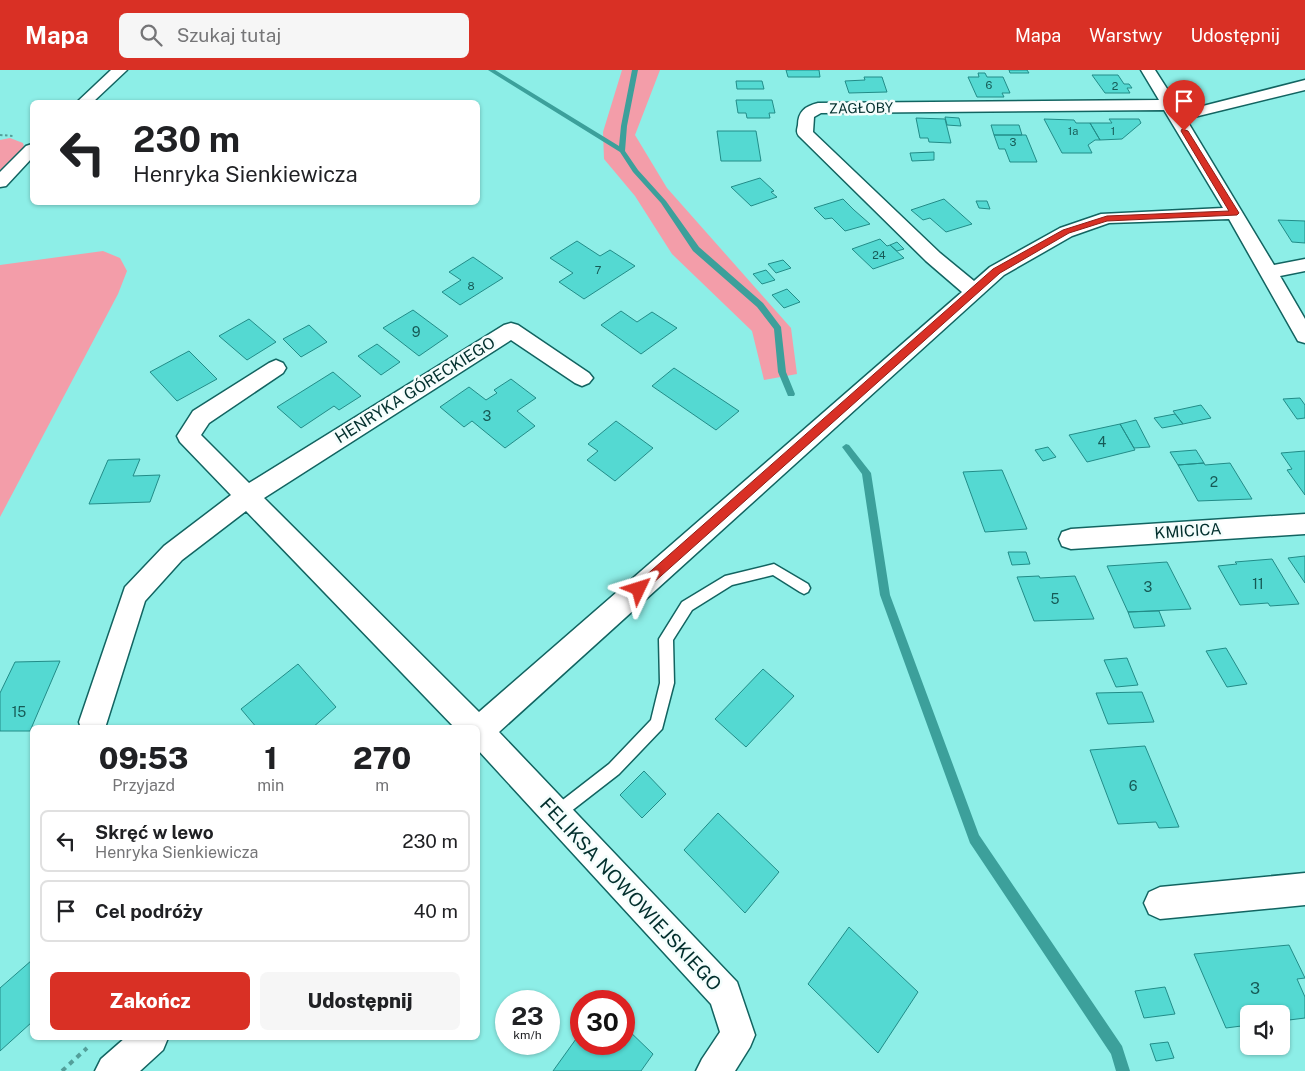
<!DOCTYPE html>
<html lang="pl">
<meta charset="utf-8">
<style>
body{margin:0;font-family:"Public Sans",sans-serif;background:#f6f6f6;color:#202124;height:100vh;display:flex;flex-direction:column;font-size:19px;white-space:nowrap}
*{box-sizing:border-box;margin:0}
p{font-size:16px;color:#757577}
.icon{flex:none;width:28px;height:28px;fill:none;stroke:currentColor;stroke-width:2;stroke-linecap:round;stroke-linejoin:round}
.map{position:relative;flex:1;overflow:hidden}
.details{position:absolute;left:30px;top:655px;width:450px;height:315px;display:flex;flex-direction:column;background:#fff;border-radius:8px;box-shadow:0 1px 4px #0004}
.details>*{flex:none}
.top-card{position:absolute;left:30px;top:30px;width:450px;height:105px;border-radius:8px;box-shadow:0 1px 4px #0004;background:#fff;color:#202124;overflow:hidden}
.fabs{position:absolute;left:1240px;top:935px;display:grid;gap:10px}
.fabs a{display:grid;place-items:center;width:50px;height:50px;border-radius:8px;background:#fff;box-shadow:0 1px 4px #0004;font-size:25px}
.speed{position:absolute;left:495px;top:920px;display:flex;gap:10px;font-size:25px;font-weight:700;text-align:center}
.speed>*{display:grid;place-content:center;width:65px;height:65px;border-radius:50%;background:#fff;box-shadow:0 1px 4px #0004;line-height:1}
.speed small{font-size:12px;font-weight:400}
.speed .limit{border:8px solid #d22;background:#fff;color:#111}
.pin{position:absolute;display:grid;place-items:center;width:42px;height:42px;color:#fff;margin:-51px -21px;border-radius:50% 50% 50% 0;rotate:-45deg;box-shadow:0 0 5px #0007}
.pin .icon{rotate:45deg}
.me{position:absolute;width:55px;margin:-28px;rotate:49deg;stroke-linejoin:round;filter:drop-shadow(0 0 4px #0008)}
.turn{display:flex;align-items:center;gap:18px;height:105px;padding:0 20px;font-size:22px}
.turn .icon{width:65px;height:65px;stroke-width:2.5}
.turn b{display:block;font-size:35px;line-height:42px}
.eta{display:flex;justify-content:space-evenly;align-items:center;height:85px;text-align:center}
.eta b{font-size:30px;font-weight:800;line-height:35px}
.action{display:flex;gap:10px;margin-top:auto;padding:10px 20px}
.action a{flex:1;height:58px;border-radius:8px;background:#d93025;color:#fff;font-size:20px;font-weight:800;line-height:58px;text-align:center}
.action a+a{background:#f6f6f6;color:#202124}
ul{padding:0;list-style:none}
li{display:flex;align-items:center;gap:15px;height:62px;margin:0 10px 8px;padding:0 10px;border:2px solid #e0e0e0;border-radius:8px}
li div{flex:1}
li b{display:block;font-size:19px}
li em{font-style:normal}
header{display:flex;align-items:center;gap:30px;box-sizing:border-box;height:70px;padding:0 25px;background:#d93025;color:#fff}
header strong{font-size:24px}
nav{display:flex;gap:28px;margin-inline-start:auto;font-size:18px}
.search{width:350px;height:45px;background:#f6f6f6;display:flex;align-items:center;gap:12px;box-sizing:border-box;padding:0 18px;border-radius:8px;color:#757577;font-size:19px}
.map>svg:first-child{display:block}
</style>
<header>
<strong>Mapa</strong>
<div class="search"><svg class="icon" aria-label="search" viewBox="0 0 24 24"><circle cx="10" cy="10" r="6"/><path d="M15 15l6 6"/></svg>Szukaj tutaj</div>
<nav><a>Mapa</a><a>Warstwy</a><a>Udostępnij</a></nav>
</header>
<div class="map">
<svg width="1305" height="1001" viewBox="0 0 1305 1001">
<rect width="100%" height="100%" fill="#8deee7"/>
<path fill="#f39da9" d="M622 0H660L635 65 667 118 791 258 797 304 764 310 752 261 672 184 635 126 604 89 603 62Z
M10 68 23 73 25 80 0 103V70Z
M103 181 120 188 127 201 118 224 0 447V195Z"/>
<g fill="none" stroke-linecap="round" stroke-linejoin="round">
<path fill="#3ca09b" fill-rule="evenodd" d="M488 0H495L619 76 621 56 632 0H638L627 56 625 81 638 100 666 131 699 177 763 233 781 257 786 302 795 324 794 326H788L778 302 774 259 757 237 693 181 661 133 633 102 620 82Z
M846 374 849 375 871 403 890 525 979 765 1122 976 1130 1001H1116L1111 984 970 773 880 525 862 404 842 377Z"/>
</g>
<path fill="#54d9d2" stroke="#228c88" d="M786 0H819L820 7H788Z
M1009 0H1027L1029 3H1010Z
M978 3H985L987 7H1003L1010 23H1002L1004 27H977L968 7H979Z
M1092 5H1118L1124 14H1129L1132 18H1127L1130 23H1105Z
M864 7H882L887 22 849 23 845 11 865 10Z
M736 11H762L764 19H737Z
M736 30H772L775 43H769L770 48H747L746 43H738Z
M945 47 959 48 961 56 947 55Z
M916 48 945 49 951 73 929 72 928 68H920Z
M1044 49 1074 50 1076 53H1090L1100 70H1095L1088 75 1092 83H1062Z
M1109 49H1139L1141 53 1122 69 1100 70 1090 53H1112Z
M991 55H1019L1022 65H994Z
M717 61H756L761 91H721Z
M994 65H1026L1037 92H1010L1005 79H999Z
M934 82V90L912 91 910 83Z
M760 108 774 121 771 122 777 127 751 136 731 117Z
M843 129 854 140 870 154 845 161 832 148 825 149 814 138Z
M944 129 972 154 946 162 930 148 923 150 911 140Z
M976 131H987L990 139 979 138Z
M1278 150 1305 151V173L1292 172Z
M880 169 887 176 890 175 904 188 873 199 852 179Z
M577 171 600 186 610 180 635 196 584 229 559 212 573 203 550 188Z
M897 172 904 179 897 181 890 175Z
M473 187 503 208 460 235 442 222 461 210 449 202Z
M783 190 791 198 776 203 768 194Z
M766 200 775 210 762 214 753 204Z
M787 219 800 232 784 238 772 225Z
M413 240 448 266 419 286 383 258Z
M621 241 637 252 652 242 677 258 641 284 601 255Z
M249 249 276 272 247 290 219 266Z
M309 255 327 272 301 287 283 269Z
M377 274 400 292 381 305 358 286Z
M189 281 217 309 177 331 150 302Z
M674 298 739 341 716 360 652 316Z
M333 302 361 326 339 340 334 336 301 358 277 337Z
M511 309 536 328 517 341 535 356 505 378 472 351 464 357 440 337 469 317 486 330 497 323 494 320Z
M1300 328 1305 335V348L1297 349 1283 329Z
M1201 335 1211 348 1183 354 1173 341Z
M1175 344 1183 354 1162 358 1154 348Z
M1136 350 1150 377 1134 378 1120 354Z
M616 351 653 378 615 411 587 390 598 381 588 374Z
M1120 354 1135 380 1087 392 1069 365Z
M1048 377 1056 387 1043 391 1035 380Z
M1196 380 1204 393 1178 395 1170 382Z
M1305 381V425L1287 400 1292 399 1281 383Z
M140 389 133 406 160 405 150 432 89 434 108 390Z
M1204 393 1205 395 1230 393 1252 429 1198 431 1178 395Z
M1002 400 1027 459 985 462 963 402Z
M1008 482H1026L1030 494 1012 495Z
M1305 486V513L1288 488Z
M1272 489 1299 534 1270 536 1268 533 1240 535 1218 496 1237 494 1235 492Z
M1167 492 1191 539 1128 542 1107 496Z
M1039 506 1040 508 1075 506 1094 549 1034 551 1017 507Z
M1159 541 1165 556 1134 558 1128 542Z
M1226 578 1247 614 1227 617 1206 581Z
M1127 588 1138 615 1116 617 1104 590Z
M60 591 30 661H0V623L15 592Z
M298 594 336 637 312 658H257L241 639Z
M763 599 794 626 746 677 715 649Z
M1142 622 1154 652 1108 654 1096 623Z
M1145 676 1179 757 1159 758 1156 752 1118 754 1090 680Z
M644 701 666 724 642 748 620 725Z
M718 743 779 802 745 843 684 780Z
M849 857 918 922 878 983 808 914Z
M1289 875 1305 908 1297 909 1305 927V948L1281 951V944H1249V955L1226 958 1194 884Z
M32 890V952L0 981V918Z
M1165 917 1175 944 1144 948 1135 921Z
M624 956 653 984 641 1001H553L581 962V974H624Z
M1168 972 1174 988 1156 991 1150 974Z"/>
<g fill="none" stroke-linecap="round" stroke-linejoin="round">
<defs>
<path id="lane" d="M774 494 808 514 810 518 808 522 804 524 800 522 773 505 732 515 692 540 673 570 674 613 662 659 619 704 561 749 556 751 551 749 549 744 551 739 609 694 651 650 660 613 659 569 682 532 725 506Z"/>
<path id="street" d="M111 0H127L93 32H77Z
M1141 0H1155L1180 39H1191L1305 10V20L1186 49 1274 195 1305 189V201L1280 206 1305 249V273L1298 271 1229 149 1109 153 1072 166 1004 205 499 662 737 912 755 965 750 977 735 1001H696L702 989 720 962 711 934 478 680V658H455L246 441 182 490 145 531 105 658H81L79 652 125 517 164 476 231 425 180 372 177 366 193 341 269 293 276 290 283 293 286 298 283 303 209 353 201 365 249 413 504 255 511 253 518 255 589 303 593 308 589 313 582 316 575 313 511 270 264 428 479 642 962 222 926 191 799 66C796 62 797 60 798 55 798 42 805 36 818 33L1159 30ZM1164 40 1223 138 1101 144 1060 158 990 197 974 211 940 183 813 62 814 47 821 43Z
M32 74V88L6 116 0 117V102L26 76Z
M1305 444V464L1071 479 1062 476 1059 469 1062 462 1071 459Z
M1305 803V835L1160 849 1149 844 1144 833 1149 822 1160 817Z
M125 968H168L163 980 140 1001H95L101 989Z"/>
</defs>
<use href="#lane" stroke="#126461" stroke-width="3"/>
<use href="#street" stroke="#126461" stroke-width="3"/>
<path stroke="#539f9a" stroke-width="2" stroke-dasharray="2.5 2.5" stroke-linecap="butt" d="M0 65 14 66"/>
<path stroke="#539f9a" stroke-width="4" stroke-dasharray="5 5" stroke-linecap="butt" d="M62 1001 87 978"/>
<use href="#lane" fill="#fff" fill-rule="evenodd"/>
<use href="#street" fill="#fff" fill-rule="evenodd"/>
</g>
<path fill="#d93025" stroke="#8d1f18" d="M1182 59 1188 61 1239 143 1237 145 1107 151 1069 163 1000 203 643 522H635L633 519 635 515 993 199 1063 160 1107 146 1229 141 1181 61Z"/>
<g text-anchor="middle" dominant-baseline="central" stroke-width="5" stroke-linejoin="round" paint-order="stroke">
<g font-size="11" fill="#165a56">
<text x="989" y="15">6</text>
<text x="1115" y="16">2</text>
<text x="1073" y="61">1a</text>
<text x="1113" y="61">1</text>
<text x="1013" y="72">3</text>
<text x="879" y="185">24</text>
<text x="598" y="200">7</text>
<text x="471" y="216">8</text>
</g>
<g font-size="14" fill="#022f2d" stroke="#f4fdfc">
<text transform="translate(861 38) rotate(-1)">ZAGŁOBY</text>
</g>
<g font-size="14" fill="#165a56">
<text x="416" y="262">9</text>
<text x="487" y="346">3</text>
<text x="1102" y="372">4</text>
<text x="1214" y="412">2</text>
<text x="1258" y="514">11</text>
<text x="1148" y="517">3</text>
<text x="1055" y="529">5</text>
<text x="19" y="642">15</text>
<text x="1133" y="716">6</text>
</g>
<g font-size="16" fill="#022f2d" stroke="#f4fdfc">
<text transform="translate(415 320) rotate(-32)">HENRYKA GÓRECKIEGO</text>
<text transform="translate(1188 461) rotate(-4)">KMICICA</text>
</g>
<g font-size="16" fill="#165a56">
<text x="1255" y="918">3</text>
</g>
<g font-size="19" fill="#022f2d" stroke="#f4fdfc">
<text transform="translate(631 824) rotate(47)">FELIKSA NOWOWIEJSKIEGO</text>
</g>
</g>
</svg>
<div class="fabs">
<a><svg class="icon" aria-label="sound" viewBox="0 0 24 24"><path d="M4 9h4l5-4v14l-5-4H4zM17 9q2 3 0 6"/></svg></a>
</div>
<div class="speed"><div>23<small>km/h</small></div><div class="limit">30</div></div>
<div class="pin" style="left:1184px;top:61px;background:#d93025"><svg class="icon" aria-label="arrive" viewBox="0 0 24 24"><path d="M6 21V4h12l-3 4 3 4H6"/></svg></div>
<svg class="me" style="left:639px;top:519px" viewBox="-20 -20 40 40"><path d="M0-17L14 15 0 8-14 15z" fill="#d93025" stroke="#fff" stroke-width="4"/></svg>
<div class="top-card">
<div class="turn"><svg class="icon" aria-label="left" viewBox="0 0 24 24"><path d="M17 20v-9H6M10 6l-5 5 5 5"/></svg><div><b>230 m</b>Henryka Sienkiewicza</div></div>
</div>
<section class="details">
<div class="eta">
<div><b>09:53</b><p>Przyjazd</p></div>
<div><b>1</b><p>min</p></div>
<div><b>270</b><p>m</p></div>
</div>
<ul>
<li><svg class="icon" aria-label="left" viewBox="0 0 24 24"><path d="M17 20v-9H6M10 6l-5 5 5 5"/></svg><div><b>Skręć w lewo</b><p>Henryka Sienkiewicza</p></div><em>230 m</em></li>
<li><svg class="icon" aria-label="arrive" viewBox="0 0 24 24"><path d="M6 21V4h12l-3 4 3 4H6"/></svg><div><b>Cel podróży</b></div><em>40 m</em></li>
</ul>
<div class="action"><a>Zakończ</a><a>Udostępnij</a></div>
</section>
</div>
